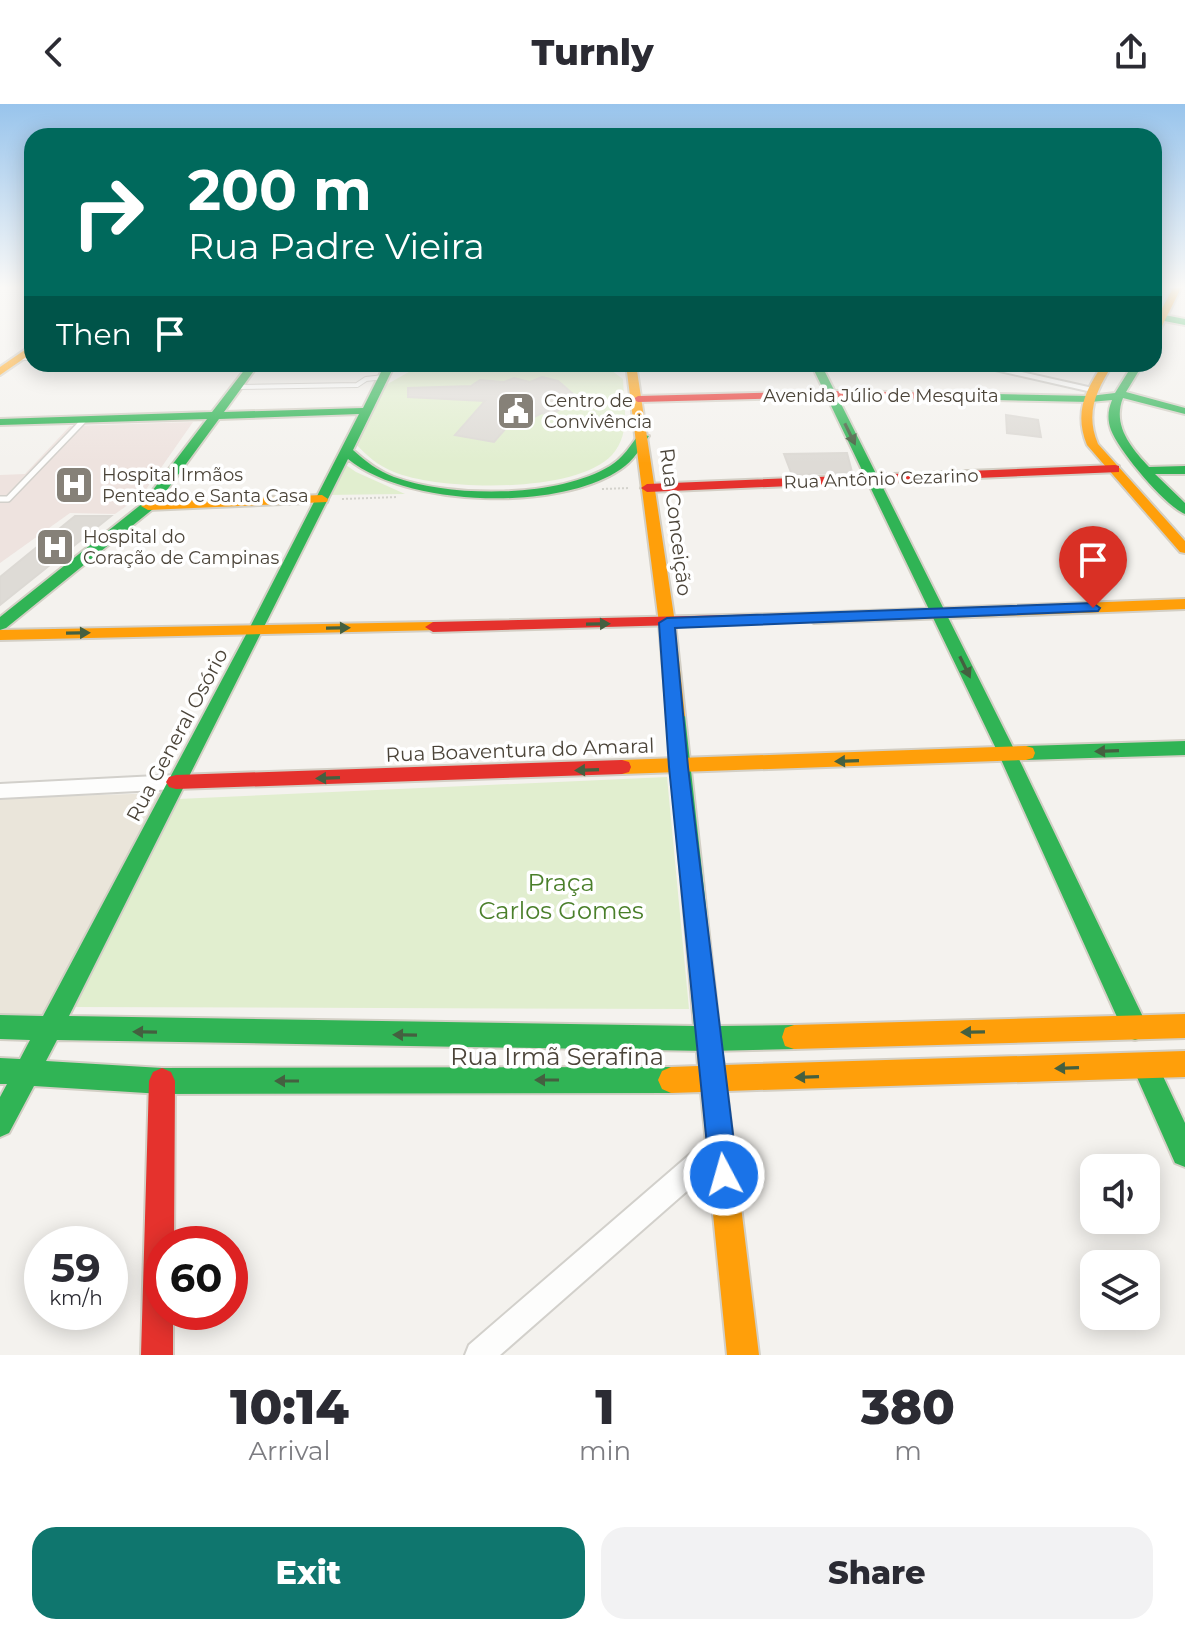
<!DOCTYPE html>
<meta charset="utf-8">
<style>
body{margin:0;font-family:Montserrat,sans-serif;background:#f2f2f3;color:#2b2b33;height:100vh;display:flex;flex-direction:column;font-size:30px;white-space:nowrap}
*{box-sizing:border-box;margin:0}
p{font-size:26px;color:#7c7c81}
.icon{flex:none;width:44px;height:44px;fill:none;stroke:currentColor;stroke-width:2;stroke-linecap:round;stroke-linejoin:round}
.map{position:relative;height:1251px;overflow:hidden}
.panel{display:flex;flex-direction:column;background:#fff;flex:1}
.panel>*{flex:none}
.guide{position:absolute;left:24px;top:24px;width:1138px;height:244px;border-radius:24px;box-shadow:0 4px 20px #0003;background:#00695c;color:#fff;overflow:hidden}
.tools{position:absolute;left:1080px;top:1050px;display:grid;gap:16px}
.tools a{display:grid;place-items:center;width:80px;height:80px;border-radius:16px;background:#fff;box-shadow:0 4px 20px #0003;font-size:40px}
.speed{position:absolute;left:24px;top:1122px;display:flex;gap:16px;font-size:40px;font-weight:700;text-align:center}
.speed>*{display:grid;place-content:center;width:104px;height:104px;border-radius:50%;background:#fff;box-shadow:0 4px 20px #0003;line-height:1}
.speed small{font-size:20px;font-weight:400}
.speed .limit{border:12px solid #d22;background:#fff;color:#111}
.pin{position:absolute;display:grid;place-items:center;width:68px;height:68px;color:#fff;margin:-82px -34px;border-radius:50% 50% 50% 0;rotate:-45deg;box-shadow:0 0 8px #0007}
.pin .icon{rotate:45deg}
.me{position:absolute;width:88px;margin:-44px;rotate:354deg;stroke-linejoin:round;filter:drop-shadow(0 0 6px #0008)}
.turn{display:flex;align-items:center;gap:28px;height:168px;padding:0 32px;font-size:36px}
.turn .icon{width:104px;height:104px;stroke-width:2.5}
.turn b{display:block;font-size:56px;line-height:68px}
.then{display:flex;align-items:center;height:76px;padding:0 32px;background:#0003;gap:16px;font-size:30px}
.eta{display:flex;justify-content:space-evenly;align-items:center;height:136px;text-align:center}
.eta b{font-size:48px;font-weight:800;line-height:56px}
.action{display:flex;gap:16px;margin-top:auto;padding:16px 32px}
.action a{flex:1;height:92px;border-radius:24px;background:#0f766e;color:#fff;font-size:32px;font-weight:800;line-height:92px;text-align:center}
.action a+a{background:#f2f2f3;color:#2b2b33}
header{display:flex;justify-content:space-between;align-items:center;height:104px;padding:0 32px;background:#fff;font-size:36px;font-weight:800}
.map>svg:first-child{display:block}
</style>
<header><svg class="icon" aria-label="back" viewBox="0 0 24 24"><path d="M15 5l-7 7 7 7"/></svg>Turnly<svg class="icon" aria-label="share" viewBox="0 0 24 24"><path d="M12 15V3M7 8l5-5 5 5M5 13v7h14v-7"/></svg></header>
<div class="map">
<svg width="1185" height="1251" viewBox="0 0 1185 1251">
<rect width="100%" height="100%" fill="#f4f2ee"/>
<path fill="#eae5da" d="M165 689 47 913 0 910V694Z"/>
<path fill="#eee3df" d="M193 318 142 391 115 410 70 409 0 459V371L25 370 70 322Z"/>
<path fill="#e1eecf" d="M423 260H594L608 264 623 275C624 301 631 330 612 351 576 390 440 387 394 368 377 361 367 352 355 339L384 282Z
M343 359 356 368 405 390 324 391Z
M667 673 689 905 72 903 178 695Z"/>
<path fill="#dedbd6" stroke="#dcd9d4" stroke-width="2" d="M542 273 558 277 573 290 565 296 570 299 551 311 542 309 530 315 513 316 494 338 455 331 485 297 408 293V284L471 282 480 276 504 278 514 274 530 278Z
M1006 311 1038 316 1041 333 1007 329Z
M847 349 852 368 792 371 784 350Z
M75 412H111L0 501V473Z"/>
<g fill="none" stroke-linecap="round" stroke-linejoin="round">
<defs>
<path id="lane-far1" d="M19 254H32
M237 283 357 281 366 275 384 273"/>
<path id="lane" d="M0 395H8L84 316"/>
<path id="street" d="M969 260H986L1097 285 1092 288Z
M176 671 182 673 185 678 182 683 176 685 0 694V680Z
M719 1030 728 1033 731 1042 728 1051 500 1251H465L469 1241 710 1033Z"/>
<path id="fast" d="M1154 184H1158V185L1154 187Z
M1154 209 1185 215V221L1154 215Z
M249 260H259L224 308 363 304 385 260H395L353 346C365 357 378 367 394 373 452 394 557 394 610 362 623 354 631 341 639 330L649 332C641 344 633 357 621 365 559 408 407 403 348 355L69 912 694 922 667 612 676 606 685 612 719 922 794 921 803 924 806 933 803 942 794 945 708 947 57 936 46 957 162 964 671 963 680 967 684 976 680 985 671 989 162 990 34 982 9 1029 0 1033V993L7 980H0V954L20 955 30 936 0 935V911L43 912 249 525 359 310 219 315 153 405 6 524 0 526V513L143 399 207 315 0 321V315L212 308Z
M811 260H821L1017 651 1144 915 1147 924 1144 933 1135 936 1126 933 999 651Z
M1133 260H1143L1126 288 1185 304V310L1123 294C1112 321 1131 344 1149 363L1185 362V370H1155L1185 399V410C1165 402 1119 347 1111 326 1107 315 1108 306 1112 296L1090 298 951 295 946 292 951 289 1090 292 1115 289Z
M1185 637V651L1026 656 1019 654 1017 649 1019 644 1026 642Z
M1145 949 1154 953 1185 1019V1063L1175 1059 1132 962 1136 953Z"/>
<path id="slow" d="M1173 184H1181L1159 228 1154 231V219Z
M32 241V249L0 271V263Z
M626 260H636L675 519 685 612 676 618 667 612 659 519Z
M1103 260H1113C1096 287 1085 309 1098 340L1185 437V449L1180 448 1087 341C1074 309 1085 287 1103 260Z
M322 391 328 395 327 398 148 406 141 402 148 398Z
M1185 495V505L814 519 806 514 814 509Z
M433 518 439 520 441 523 439 526 0 536V526Z
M1026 642 1033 644 1035 649 1033 654 1026 656 622 670 615 668 613 663 615 658 622 656Z
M1185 910V934L794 945 785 942 782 933 785 924 794 921Z
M708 923 717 926 724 961 1185 947V973L727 987 759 1251H727L701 988 671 989 662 985 658 976 662 967 671 963 698 962 696 935 699 926Z"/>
<path id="jam" d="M830 287 951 289 956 292 951 295 830 293 638 298 633 295 638 292Z
M1115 361 1119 362V368L647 388 641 384 647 380Z
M814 509 822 514 819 517 433 528 425 523 433 518Z
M622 656 629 658 631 663 629 668 622 670 176 685 169 683 166 678 169 673 176 671Z
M162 964 171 968 175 977 174 1140H162V1208H173V1251H141L149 977 153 968Z"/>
</defs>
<use href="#lane-far1" stroke="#d2d0cb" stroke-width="6"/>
<use href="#lane" stroke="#d2d0cb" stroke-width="8"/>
<use href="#street" stroke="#d2d0cb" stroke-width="4"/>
<use href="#fast" stroke="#d3cfc5" stroke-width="4"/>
<use href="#slow" stroke="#d3cfc5" stroke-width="4"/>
<use href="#jam" stroke="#d3cfc5" stroke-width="4"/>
<path stroke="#d3d2cc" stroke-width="2" stroke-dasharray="2 2" stroke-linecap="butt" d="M602 385 630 384
M342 395 398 393"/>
<use href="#lane-far1" stroke="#fdfdfc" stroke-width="4"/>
<use href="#lane" stroke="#fdfdfc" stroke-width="5"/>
<use href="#street" fill="#fdfdfc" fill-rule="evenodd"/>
<use href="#fast" fill="#30b455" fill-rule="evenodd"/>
<use href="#slow" fill="#ff9f0a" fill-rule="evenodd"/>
<use href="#jam" fill="#e5322d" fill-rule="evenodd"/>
</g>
<defs><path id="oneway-solid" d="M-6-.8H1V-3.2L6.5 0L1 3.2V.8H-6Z" transform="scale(2)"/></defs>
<g fill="#446040">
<use href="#oneway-solid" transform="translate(850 330) rotate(64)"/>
<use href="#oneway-solid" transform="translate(598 520) rotate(-1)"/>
<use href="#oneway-solid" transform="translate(338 524) rotate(-1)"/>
<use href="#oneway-solid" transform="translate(78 529) rotate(-1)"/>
<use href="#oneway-solid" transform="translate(965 563) rotate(64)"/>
<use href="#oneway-solid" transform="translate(1107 647) rotate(178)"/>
<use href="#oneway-solid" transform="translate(847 657) rotate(178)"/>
<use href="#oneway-solid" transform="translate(587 666) rotate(178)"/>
<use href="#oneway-solid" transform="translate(328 674) rotate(178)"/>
<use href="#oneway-solid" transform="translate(145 928) rotate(-179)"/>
<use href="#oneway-solid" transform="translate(973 928) rotate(179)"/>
<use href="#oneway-solid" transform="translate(405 931) rotate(-179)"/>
<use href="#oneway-solid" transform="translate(1067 964) rotate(178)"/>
<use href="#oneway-solid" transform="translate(807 973) rotate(178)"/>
<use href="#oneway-solid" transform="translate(547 976) rotate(180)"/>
<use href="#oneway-solid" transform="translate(287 977) rotate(180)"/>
</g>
<linearGradient id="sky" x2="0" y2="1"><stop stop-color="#98c4ec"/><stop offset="0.51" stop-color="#faf9f7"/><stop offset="1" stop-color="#faf9f7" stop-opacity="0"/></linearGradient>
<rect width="1185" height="359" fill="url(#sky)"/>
<path fill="#1a73e8" stroke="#114b97" stroke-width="2" d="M1093 499 1100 504 1098 507 675 524 688 663 738 1071 734 1081 724 1085 714 1081 710 1071 669 663 659 519 667 514Z"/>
<defs>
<symbol id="civic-square" viewBox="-11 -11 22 22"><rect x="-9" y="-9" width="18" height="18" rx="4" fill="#868178" stroke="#fff"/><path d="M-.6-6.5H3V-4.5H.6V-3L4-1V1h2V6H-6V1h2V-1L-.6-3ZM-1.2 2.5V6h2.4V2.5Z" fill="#fff"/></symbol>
<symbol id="hospital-square" viewBox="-11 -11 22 22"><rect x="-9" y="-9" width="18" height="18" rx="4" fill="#868178" stroke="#fff"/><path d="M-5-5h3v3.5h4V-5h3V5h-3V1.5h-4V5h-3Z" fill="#fff"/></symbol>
</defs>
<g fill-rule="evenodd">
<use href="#civic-square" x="494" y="285" width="44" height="44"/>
<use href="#hospital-square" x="52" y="359" width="44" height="44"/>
<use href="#hospital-square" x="33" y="421" width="44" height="44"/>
</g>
<g text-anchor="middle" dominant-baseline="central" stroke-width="7" stroke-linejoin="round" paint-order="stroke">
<g font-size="18" fill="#4b4439" stroke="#fff">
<text x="881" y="292">Avenida Júlio de Mesquita</text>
<text transform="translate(881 375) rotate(-2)">Rua Antônio Cezarino</text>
</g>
<g font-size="18" fill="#4b4439" stroke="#fff" text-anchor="start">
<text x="544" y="297">Centro de<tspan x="544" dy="21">Convivência</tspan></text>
<text x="102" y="371">Hospital Irmãos<tspan x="102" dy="21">Penteado e Santa Casa</tspan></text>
<text x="83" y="433">Hospital do<tspan x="83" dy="21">Coração de Campinas</tspan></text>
</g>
<g font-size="20" fill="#4b4439" stroke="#fff">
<text transform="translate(676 418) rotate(83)">Rua Conceição</text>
<text transform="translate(177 631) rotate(-62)">Rua General Osório</text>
<text transform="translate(520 646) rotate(-2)">Rua Boaventura do Amaral</text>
</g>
<g font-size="24" fill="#4a7f2a" stroke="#fff">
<text x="561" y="778">Praça<tspan x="561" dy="28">Carlos Gomes</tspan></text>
</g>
<g font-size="24" fill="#4b4439" stroke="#fff">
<text x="557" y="952">Rua Irmã Serafina</text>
</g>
</g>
</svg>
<div class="tools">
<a><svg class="icon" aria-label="sound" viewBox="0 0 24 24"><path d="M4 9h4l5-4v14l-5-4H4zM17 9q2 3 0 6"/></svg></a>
<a><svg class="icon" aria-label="layers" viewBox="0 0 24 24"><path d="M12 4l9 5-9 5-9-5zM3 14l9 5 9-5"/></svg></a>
</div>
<div class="speed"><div>59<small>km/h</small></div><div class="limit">60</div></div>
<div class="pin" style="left:1093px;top:504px;background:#d93025"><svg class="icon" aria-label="arrive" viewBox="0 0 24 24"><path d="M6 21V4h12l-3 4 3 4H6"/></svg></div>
<svg class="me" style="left:724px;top:1071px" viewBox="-20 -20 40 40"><circle r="17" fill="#1a73e8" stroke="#fff" stroke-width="3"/><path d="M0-11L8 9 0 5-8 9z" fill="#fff"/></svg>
<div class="guide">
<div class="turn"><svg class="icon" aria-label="right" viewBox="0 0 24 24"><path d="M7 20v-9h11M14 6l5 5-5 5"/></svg><div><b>200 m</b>Rua Padre Vieira</div></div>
<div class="then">Then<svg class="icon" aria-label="arrive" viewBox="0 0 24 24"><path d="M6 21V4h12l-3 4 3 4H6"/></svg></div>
</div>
</div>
<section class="panel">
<div class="eta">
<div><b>10:14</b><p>Arrival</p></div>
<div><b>1</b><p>min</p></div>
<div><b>380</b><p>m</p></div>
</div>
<div class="action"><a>Exit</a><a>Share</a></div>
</section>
